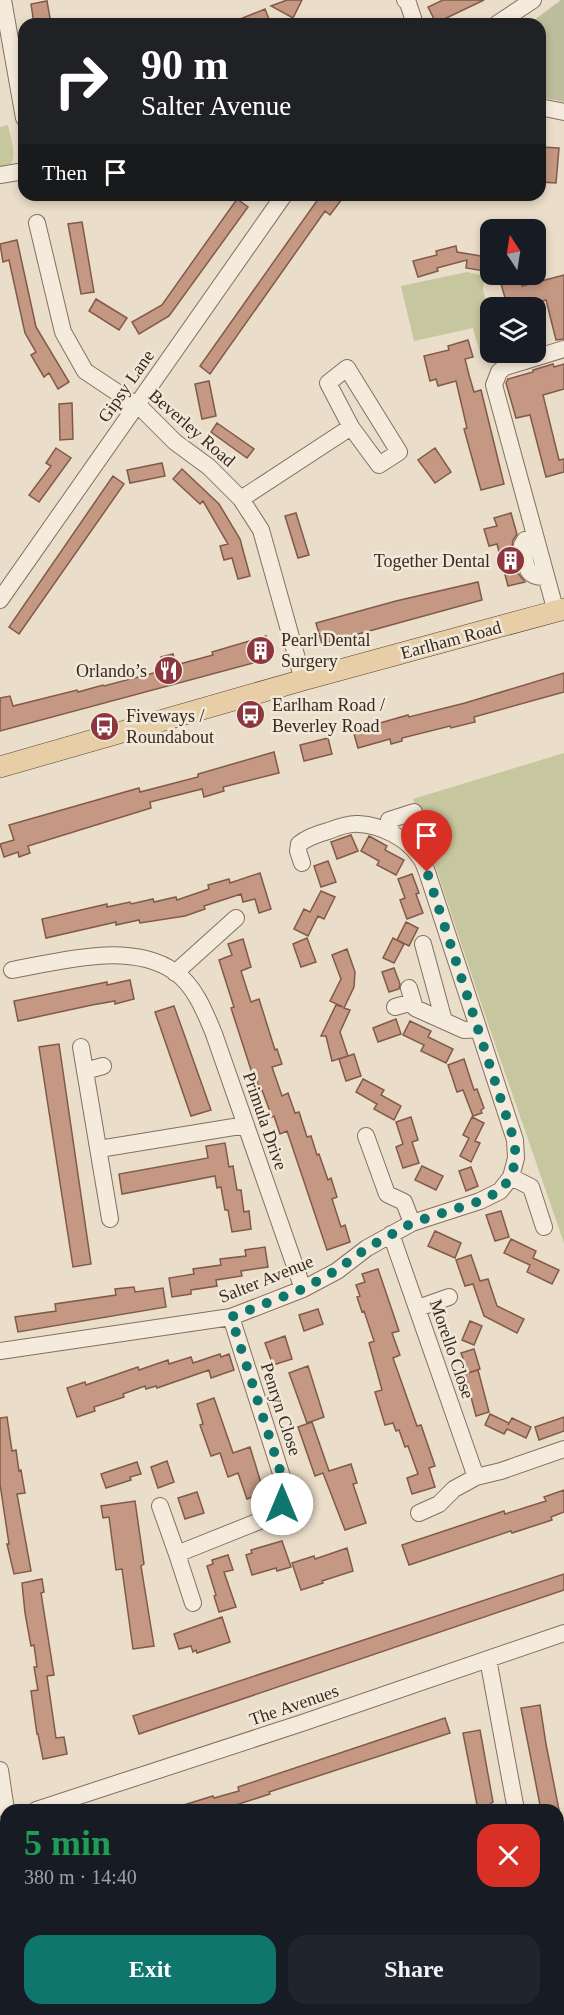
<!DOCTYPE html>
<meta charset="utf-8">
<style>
body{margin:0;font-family:Georgia,serif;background:#20242c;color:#f1f3f6;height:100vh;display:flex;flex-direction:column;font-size:22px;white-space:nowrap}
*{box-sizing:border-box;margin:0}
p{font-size:20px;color:#9ea1a6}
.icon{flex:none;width:33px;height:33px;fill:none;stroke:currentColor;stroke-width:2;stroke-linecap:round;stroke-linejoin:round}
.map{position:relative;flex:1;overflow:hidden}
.drawer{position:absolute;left:0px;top:1804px;width:564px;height:212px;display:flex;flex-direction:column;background:#171b24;border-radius:18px 18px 0 0;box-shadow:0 3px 9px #0003}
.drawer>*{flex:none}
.guide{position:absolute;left:18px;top:18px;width:528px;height:183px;border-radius:18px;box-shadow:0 3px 9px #0003;background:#202124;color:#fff;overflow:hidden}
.needle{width:39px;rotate:348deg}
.buttons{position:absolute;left:480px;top:219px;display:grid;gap:12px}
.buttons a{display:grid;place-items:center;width:66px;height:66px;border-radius:12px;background:#171b24;box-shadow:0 3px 9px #0003;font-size:30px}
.pin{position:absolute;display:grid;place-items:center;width:51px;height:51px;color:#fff;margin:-62px -26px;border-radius:50% 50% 50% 0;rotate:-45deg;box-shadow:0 0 6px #0007}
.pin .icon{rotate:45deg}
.me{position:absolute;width:66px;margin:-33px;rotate:0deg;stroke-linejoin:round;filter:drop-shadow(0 0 4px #0008)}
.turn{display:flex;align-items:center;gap:21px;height:126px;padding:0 24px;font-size:27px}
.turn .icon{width:78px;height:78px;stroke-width:2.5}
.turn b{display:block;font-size:42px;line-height:51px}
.then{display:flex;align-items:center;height:57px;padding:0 24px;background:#0003;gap:12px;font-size:22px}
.round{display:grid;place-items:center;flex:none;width:63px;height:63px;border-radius:18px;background:#20242c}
.summary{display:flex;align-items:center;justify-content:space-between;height:102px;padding:0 24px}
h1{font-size:36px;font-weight:700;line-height:45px;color:#1e9e55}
.button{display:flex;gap:12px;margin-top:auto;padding:12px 24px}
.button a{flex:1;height:69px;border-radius:18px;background:#0f766e;color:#fff;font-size:24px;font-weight:700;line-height:69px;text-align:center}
.button a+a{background:#20242c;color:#f1f3f6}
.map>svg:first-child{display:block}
</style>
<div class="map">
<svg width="564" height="2015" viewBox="0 0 564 2015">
<rect width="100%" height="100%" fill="#eaddc9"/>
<path fill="#c6c79e" d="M8 125C11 140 22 167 0 171V127Z
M467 272 485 276 483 290 490 315V352L494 353 481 356 473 328 414 341 401 286Z
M564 753V1243L485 1015 413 799Z
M6 1950V2010H20L21 2015H0V1953Z"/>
<path fill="#bcbd9c" d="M561 0H564V102L540 97V24H529Z"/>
<path fill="#c49883" stroke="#815a48" stroke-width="1.5" d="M287 0H302L293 18 271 6Z
M443 0H484L436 23 428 7Z
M47 1 51 24H34L31 4Z
M265 9 271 24H228Z
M540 147 559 148 556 183 540 182Z
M321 195H345L330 215 325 211 210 374 200 366Z
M237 199 248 207 169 316 139 334 132 322 162 305Z
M82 222 94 292 81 294 68 224Z
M17 240 36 327 69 382 58 389 49 373 44 377 31 355 36 352 25 333 9 260 3 262 0 244Z
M456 246 457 252 487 257 484 271 466 268 467 260 437 268 438 271 418 277 413 261 437 255 436 251Z
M508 274H519L522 286 564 275V339L556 340 546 300 518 308H508L499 277Z
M96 299 127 318 119 330 89 311Z
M468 340 473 357 465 359 469 375 474 392 481 390 504 484 481 490 464 429 467 428 456 381 438 386 436 379 430 381 424 356 449 350 448 346Z
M553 364 554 367 564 364V389L543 395 559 460 564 459V472L546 477 530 415 516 418 506 383 508 379 533 372V370Z
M209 381 216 416 202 419 195 384Z
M72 403 73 439 60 440 59 404Z
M217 423 254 449 247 458 211 432Z
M56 448 71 458 39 502 29 495 51 466 46 463Z
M435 448 451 472 435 483 418 460Z
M162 463 165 476 130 483 127 470Z
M182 469 219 504 240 539 250 576 238 579 232 558 224 560 220 546 228 544 203 501 200 504 173 479Z
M113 476 124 484 19 634 9 627Z
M296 513 309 555 298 558 285 516Z
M511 513 517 534 513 540 512 547 517 572 525 582 508 586 497 544 489 546 484 529 497 526 494 518Z
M478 582 482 600 322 644 316 623 396 601Z
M266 636 272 658 0 731V698L10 696 13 706 77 690 78 692 103 685 104 686 165 670 161 657 173 654 176 665 213 655 212 652Z
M564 673V692L474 717 475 722 451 728 450 726 402 738V741L391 744 390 739 358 748 354 734 359 732V729L408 715 409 717 465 703Z
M328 738 332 754 304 761 300 745Z
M274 752 279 773 223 787 224 791 204 797 202 789 150 802 151 808 28 846 30 853 19 857 18 852 4 857 0 844 14 840 9 825 139 788 140 792 198 777V774Z
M351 835 358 851 337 859 331 842Z
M369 836 387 846 385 850 404 860 396 875 377 865 379 861 361 851Z
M328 861 336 882 321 887 314 866Z
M260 873 271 909 259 913 255 899 243 902 241 894 204 906 205 909 185 916 140 923 139 920 116 925V922L46 938 42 919 107 904V907L130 902 131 904 153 899 154 902 176 897 177 900 209 889 208 885 229 879 230 883Z
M412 874 419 893 416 894 423 913 407 919 400 900 405 898 398 879Z
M321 891 335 897 324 919 318 916 308 936 294 929 304 909 310 912Z
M406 922 418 928 409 946 397 940Z
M307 938 316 962 301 967 293 944Z
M393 938 404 944 394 963 383 958Z
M243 939 251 967 241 971 251 1002 259 999 275 1050 277 1049 282 1064 272 1067 282 1096 288 1093 295 1113 299 1112 307 1137 311 1136 317 1155 319 1154 328 1180 331 1178 337 1197 332 1199 341 1227 345 1225 350 1242 327 1250 287 1131 280 1134 274 1116 272 1117 262 1090 260 1091 254 1073H252L231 1008 234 1007 219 960 232 955 228 944Z
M347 949 355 972 354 987 344 1008 350 1010 340 1032 348 1056 332 1061 326 1036H321L336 1005 343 1007 330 1001 341 979 332 955Z
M394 968 400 984 399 989 389 992 382 972Z
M130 980 134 999 115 1004V1001L92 1005 18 1021 14 1001 107 982V985Z
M174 1006 211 1110 191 1116 155 1012Z
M396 1019 401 1034 378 1042 373 1028Z
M410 1021 431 1031 428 1037 453 1049 446 1063 421 1051 424 1045 403 1035Z
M59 1044 91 1264 73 1267 39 1047Z
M354 1054 361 1076 346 1081 339 1059Z
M464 1059 474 1090 477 1089 484 1108 481 1110 482 1113 473 1116 463 1090 457 1092 448 1065Z
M363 1079 384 1090 381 1095 401 1106 394 1120 374 1109 377 1104 356 1092Z
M411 1117 418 1140 412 1142 419 1163 403 1168 396 1147 403 1144 396 1122Z
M472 1117 484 1123 475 1141 480 1143 471 1162 460 1156 469 1138 463 1135Z
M225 1143 229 1167 233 1166 237 1190H241L244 1212 249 1211 251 1229 232 1232 228 1210H225L221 1187 217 1188 215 1176 122 1194 119 1174 208 1158 206 1146Z
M422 1166 443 1176 436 1190 415 1180Z
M471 1167 478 1186 466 1191 459 1171Z
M501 1211 509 1237 495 1241 486 1215Z
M435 1231 461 1243 455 1258 428 1246Z
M511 1239 536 1251 533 1258 559 1270 552 1284 527 1272 530 1265 504 1253Z
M265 1247 268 1267 241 1271 242 1276 216 1280 217 1286 191 1290V1294L172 1297 169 1278 194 1274 193 1269 221 1265 220 1259 246 1256 245 1250Z
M471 1255 480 1281 488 1279 497 1306 524 1319 517 1333 484 1316 473 1284 465 1286 456 1260Z
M378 1269 399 1331 392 1333 400 1355 393 1358 417 1426 421 1425 435 1466 429 1468 435 1487 412 1494 407 1478 418 1474 408 1446 405 1447 399 1430 396 1431 393 1423 385 1425 375 1392 382 1390 369 1343 374 1341 364 1311 362 1312 357 1297 360 1296 356 1285 365 1282 362 1274Z
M134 1287 135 1292 163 1288 166 1307 18 1332 15 1317 56 1311 55 1304 116 1295 115 1289Z
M318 1309 323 1324 304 1331 299 1315Z
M470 1321 482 1326 474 1345 462 1340Z
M285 1336 292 1359 273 1365 265 1343Z
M474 1349 480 1369 468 1373 461 1353Z
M220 1354 221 1357 229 1354 234 1370 211 1378 209 1370 157 1388 156 1386 146 1389 145 1386 123 1394 124 1397 94 1407 95 1411 77 1417 67 1388 85 1382 86 1385 138 1367 139 1370 168 1360 169 1364 191 1357 193 1363Z
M308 1366 324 1417 307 1423 289 1373Z
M478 1370 489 1412 476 1416 465 1374Z
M214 1398 233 1453 250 1447 264 1493 247 1499 238 1473 228 1477 220 1453 211 1456 200 1425 203 1424 197 1404Z
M490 1414 509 1423 508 1425 512 1418 531 1427 526 1438 507 1429 504 1434 485 1425Z
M7 1417 12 1451 16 1450 19 1471 21 1470 25 1493 17 1494 31 1571 14 1574 7 1544H9L0 1484V1418Z
M564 1417V1431L539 1440 535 1427Z
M312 1422 329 1471 351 1464 357 1483 353 1484 366 1523 345 1530 323 1473 315 1476 298 1427Z
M167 1461 174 1482 158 1488 151 1467Z
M137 1462 141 1474 130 1477 131 1480 106 1488 101 1474Z
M564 1490V1512L551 1517 552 1520 512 1533 511 1531 409 1565 402 1545 504 1511 505 1514 546 1501 544 1497Z
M197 1492 204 1513 185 1519 178 1498Z
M135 1501 144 1564 141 1566 154 1646 133 1649 122 1569 116 1570 109 1517 103 1518 101 1506Z
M282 1541 291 1567 277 1571 276 1568 252 1575 246 1555 252 1553 251 1550Z
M347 1548 353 1571 322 1581 323 1583 301 1590 292 1563 314 1556 315 1559Z
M228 1555 233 1570 224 1572 236 1607 219 1612 214 1596 216 1595 207 1566 213 1564 212 1560Z
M564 1574V1590L139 1734 133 1716Z
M42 1579 44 1592 41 1593 54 1675 47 1676 56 1738 64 1737 67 1754 43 1759 38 1734H37L31 1691 38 1690 34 1667H37L34 1645 31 1646 25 1613 22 1583Z
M222 1617 230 1642 197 1653 196 1650 193 1652 191 1646 179 1649 174 1634Z
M540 1705 546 1744 559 1810H541L521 1708Z
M445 1718 450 1733 269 1792 270 1794 220 1810H175L174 1808 213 1796 214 1798 239 1791 238 1787Z
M480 1730 493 1802 491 1803 492 1810H478L463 1733Z"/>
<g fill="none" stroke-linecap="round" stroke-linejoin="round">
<defs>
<path id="minor" d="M3 0 24 118
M405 0 408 3 415 24
M497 24 533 0
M540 107 564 112
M0 175 24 171
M37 223 63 332 85 371 142 409 175 442 209 467 241 499 261 530 303 680
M347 368 399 452 379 465 351 427 328 383Z
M241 499 351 427
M535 536 525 540 522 545C527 564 523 578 546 577
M0 600 284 195
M556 612 494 385 499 372 505 367 564 349
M391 833 389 820 414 812
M423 944 444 1021
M12 970C61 961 131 941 175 972 195 986 205 1012 214 1034L303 1289
M175 973 236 918
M409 988 415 1008 464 1030 478 1029
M395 1007 413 1002
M81 1047 110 1219
M85 1071 103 1066
M366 1136 387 1194 404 1202 412 1223
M99 1149 246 1125
M511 1177 531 1187 544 1227
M391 1234 476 1477 501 1471 564 1449
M418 1308 449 1297
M0 1351 231 1317 303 1289 337 1271 367 1248 412 1223 480 1201 500 1191 511 1177 516 1158 515 1140 427 872C425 867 423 860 419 856 407 838 380 825 359 824 349 823 338 827 328 831 317 834 308 837 299 844L298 851 302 863
M160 1506 177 1554
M419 1513 439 1504 454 1489 476 1477
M193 1603 177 1554 267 1518 282 1504 285 1486 231 1317
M488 1659 516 1810
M0 1770 6 1810
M36 1810 302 1723 564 1633
M558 1985 564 1984
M38 2010 39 2015
M258 2010 259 2015
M552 2010V2015"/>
<path id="major" d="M0 767 303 680 564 609"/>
</defs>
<use href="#minor" stroke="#847060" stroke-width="18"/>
<use href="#major" stroke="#533f33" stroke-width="22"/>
<use href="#minor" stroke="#f5ebdc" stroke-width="16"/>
<use href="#major" stroke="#e8cea6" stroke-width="21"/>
</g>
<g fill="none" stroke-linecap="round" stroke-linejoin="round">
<path stroke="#0f766e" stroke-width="10" stroke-dasharray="0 18" d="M282 1504 285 1486 231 1317 303 1289 337 1270 367 1248 412 1223 480 1201 500 1191 511 1177 516 1158 514 1140 427 872"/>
</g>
<defs>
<symbol id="building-disc" viewBox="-11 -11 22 22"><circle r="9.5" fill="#8d363f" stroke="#f2e8d8"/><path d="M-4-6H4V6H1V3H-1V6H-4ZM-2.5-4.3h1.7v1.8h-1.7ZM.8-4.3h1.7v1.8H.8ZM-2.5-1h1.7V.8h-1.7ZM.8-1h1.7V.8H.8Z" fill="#fff"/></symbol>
<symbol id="restaurant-disc" viewBox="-11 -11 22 22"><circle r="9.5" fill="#8d363f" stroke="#f2e8d8"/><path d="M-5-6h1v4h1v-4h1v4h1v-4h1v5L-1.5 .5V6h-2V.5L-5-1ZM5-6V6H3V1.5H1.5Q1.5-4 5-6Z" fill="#fff"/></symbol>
<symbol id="bus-disc" viewBox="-11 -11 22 22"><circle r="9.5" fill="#8d363f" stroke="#f2e8d8"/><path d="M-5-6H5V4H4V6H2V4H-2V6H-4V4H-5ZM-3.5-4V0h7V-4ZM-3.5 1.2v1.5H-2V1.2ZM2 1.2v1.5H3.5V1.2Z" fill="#fff"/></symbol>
</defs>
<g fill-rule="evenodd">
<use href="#building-disc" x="494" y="544" width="33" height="33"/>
<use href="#building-disc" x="244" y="634" width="33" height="33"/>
<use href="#restaurant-disc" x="152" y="654" width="33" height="33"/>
<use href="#bus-disc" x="234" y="698" width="33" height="33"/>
<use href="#bus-disc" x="88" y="710" width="33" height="33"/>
</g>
<g text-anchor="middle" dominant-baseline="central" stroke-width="5" stroke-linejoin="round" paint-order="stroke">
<g font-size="18" fill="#362a22" stroke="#f2e8d8">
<text transform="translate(126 386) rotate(-55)">Gipsy Lane</text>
<text transform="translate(192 428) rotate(41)">Beverley Road</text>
<text transform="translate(451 640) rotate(-15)">Earlham Road</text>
<text transform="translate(265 1121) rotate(71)">Primula Drive</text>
<text transform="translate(266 1279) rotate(-22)">Salter Avenue</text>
<text transform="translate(452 1349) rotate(71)">Morello Close</text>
<text transform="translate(281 1409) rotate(72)">Penryn Close</text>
<text transform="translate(294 1705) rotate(-19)">The Avenues</text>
</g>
<g font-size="18" fill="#362a22" stroke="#f2e8d8" text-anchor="start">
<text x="490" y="561" text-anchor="end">Together Dental</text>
<text x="281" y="640">Pearl Dental<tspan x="281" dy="21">Surgery</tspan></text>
<text x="147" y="671" text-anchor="end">Orlando’s</text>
<text x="272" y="705">Earlham Road /<tspan x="272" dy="21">Beverley Road</tspan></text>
<text x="126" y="716">Fiveways /<tspan x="126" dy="21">Roundabout</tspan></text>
</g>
</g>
</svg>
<div class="buttons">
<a><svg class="needle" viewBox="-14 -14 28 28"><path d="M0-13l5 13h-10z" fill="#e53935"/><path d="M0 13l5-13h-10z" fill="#9ea1a6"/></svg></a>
<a><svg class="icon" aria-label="layers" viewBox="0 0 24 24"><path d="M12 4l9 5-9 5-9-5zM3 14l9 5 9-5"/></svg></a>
</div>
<div class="pin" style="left:427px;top:872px;background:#d93025"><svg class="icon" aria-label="arrive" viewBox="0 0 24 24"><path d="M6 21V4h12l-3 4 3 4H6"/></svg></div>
<svg class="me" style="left:282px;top:1504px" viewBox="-20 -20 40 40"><circle r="19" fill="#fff"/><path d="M0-13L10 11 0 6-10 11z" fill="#0f766e"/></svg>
<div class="guide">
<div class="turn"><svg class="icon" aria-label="right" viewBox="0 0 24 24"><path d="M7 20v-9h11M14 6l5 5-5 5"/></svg><div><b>90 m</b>Salter Avenue</div></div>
<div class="then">Then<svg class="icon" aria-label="arrive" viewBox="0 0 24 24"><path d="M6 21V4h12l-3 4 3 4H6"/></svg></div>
</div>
<section class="drawer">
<div class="summary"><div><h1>5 min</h1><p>380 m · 14:40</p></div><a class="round" style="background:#d93025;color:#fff"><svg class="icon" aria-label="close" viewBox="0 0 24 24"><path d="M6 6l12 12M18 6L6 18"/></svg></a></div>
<div class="button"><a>Exit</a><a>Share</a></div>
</section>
</div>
